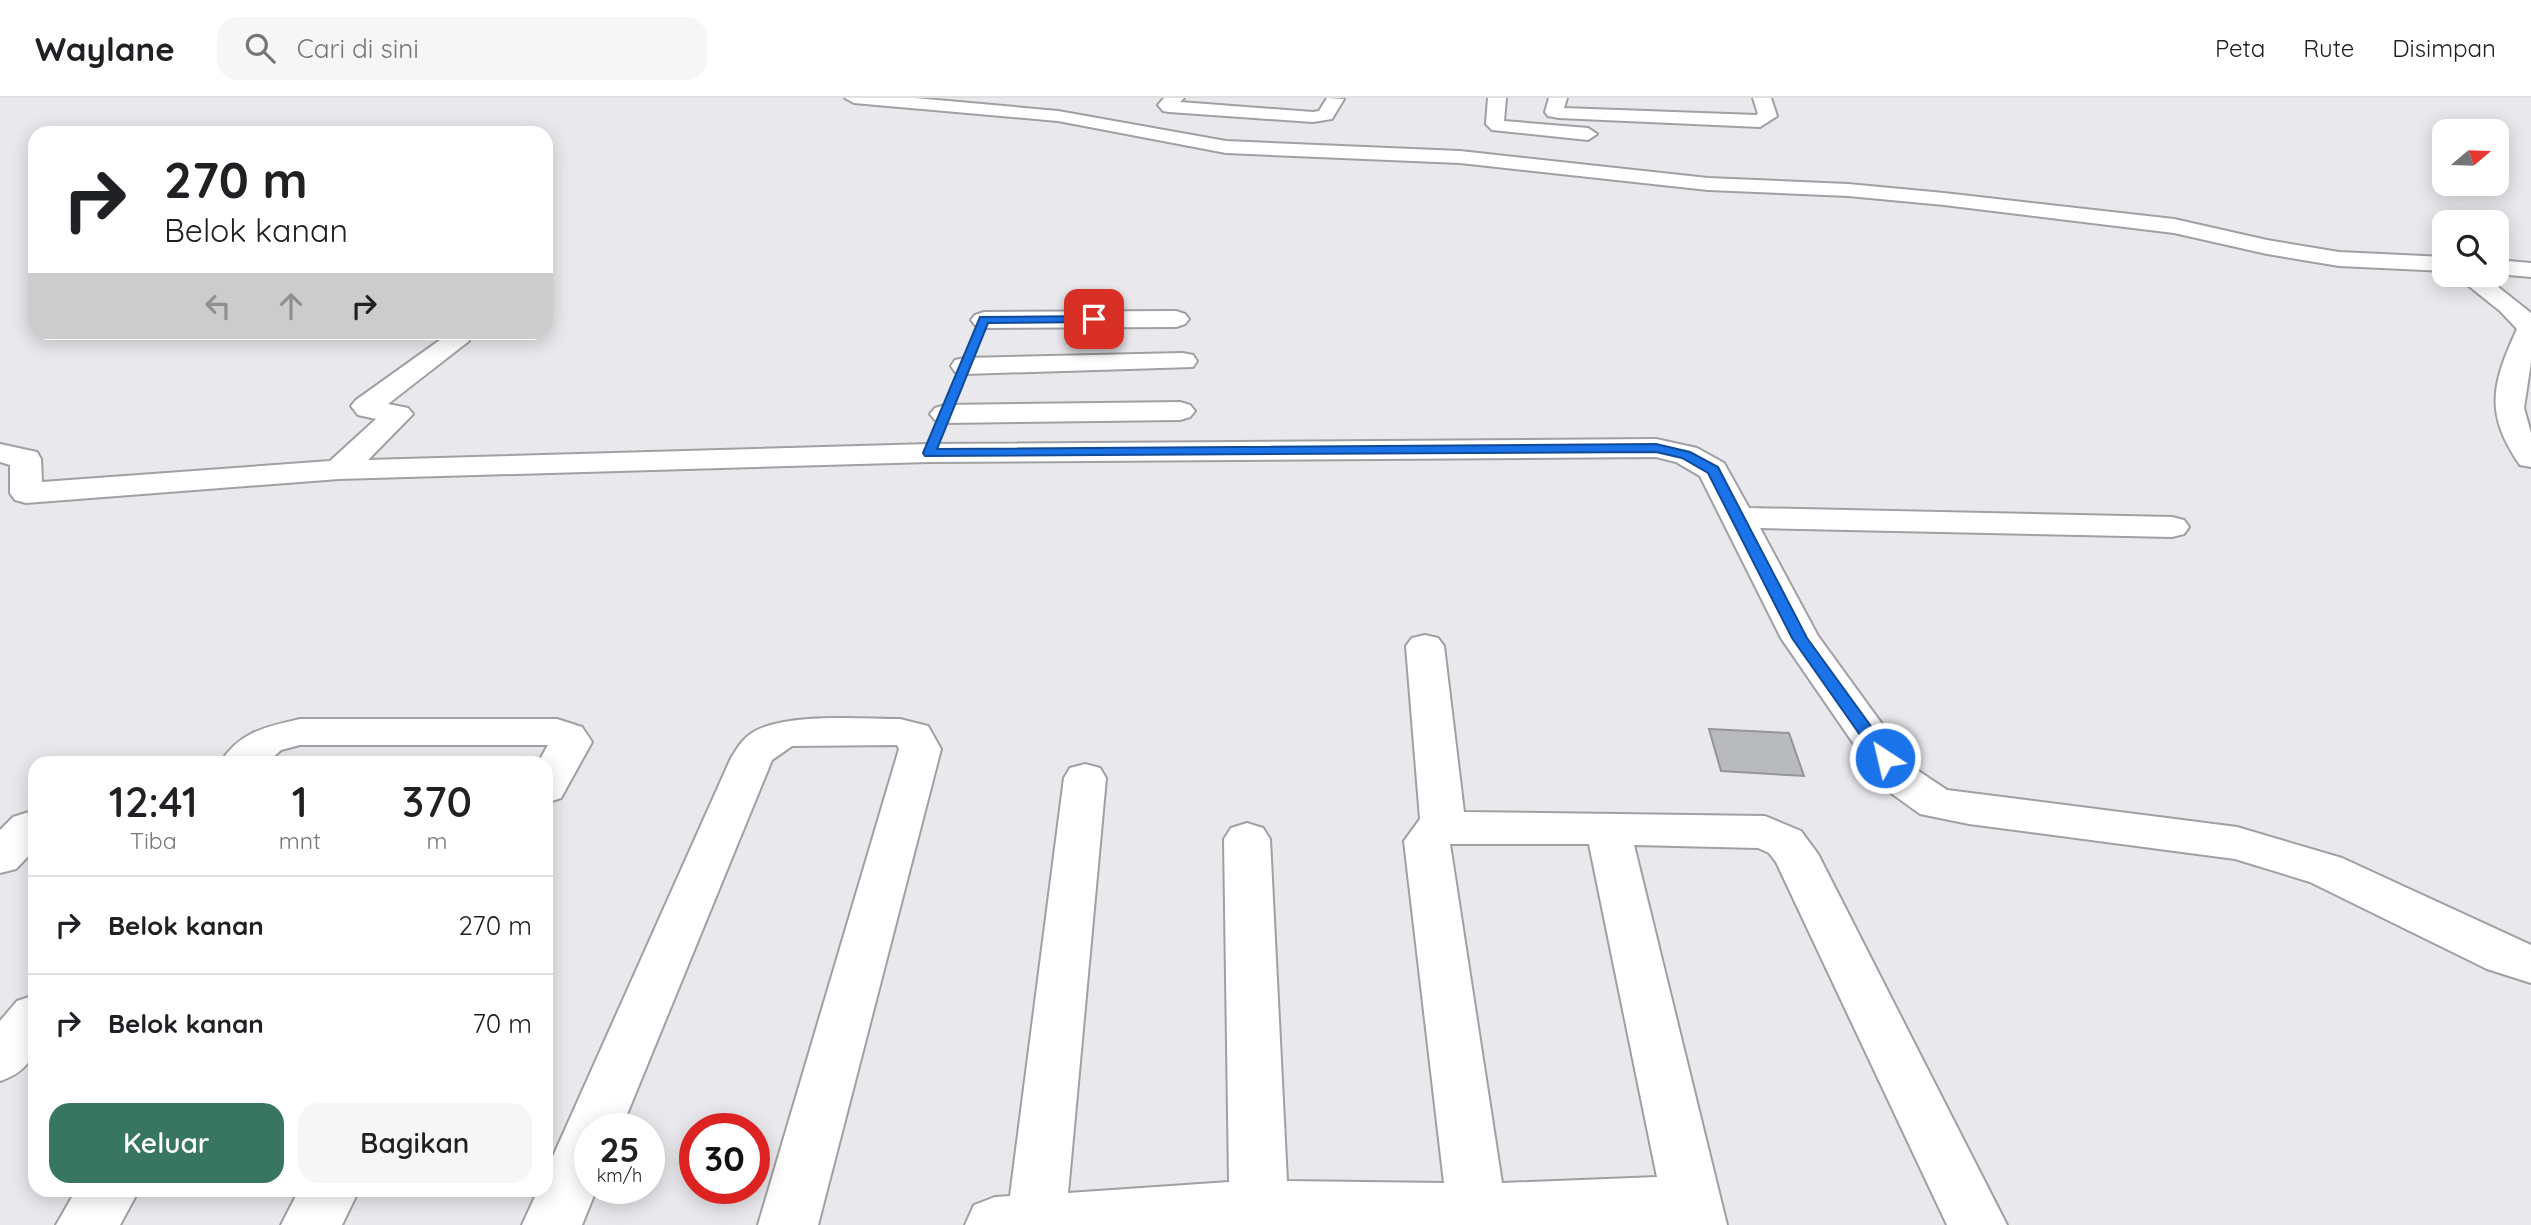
<!DOCTYPE html>
<html lang="id">
<style>
body{margin:0;font-family:Quicksand,sans-serif;background:#f6f6f6;color:#202124;height:100vh;display:flex;flex-direction:column;font-size:26px;white-space:nowrap}
*{box-sizing:border-box;margin:0}
p{font-size:23px;color:#757577}
.icon{flex:none;width:38px;height:38px;fill:none;stroke:currentColor;stroke-width:2;stroke-linecap:round;stroke-linejoin:round}
.map{position:relative;flex:1;overflow:hidden}
.details{position:absolute;left:28px;top:658px;width:525px;height:441px;display:flex;flex-direction:column;background:#fff;border-radius:21px;box-shadow:0 4px 18px #0003}
.details>*{flex:none}
.hud{position:absolute;left:28px;top:28px;width:525px;height:214px;border-radius:21px;box-shadow:0 4px 18px #0003;background:#fff;color:#202124;overflow:hidden}
.needle{width:46px;rotate:71deg}
.controls{position:absolute;left:2432px;top:21px;display:grid;gap:14px}
.controls a{display:grid;place-items:center;width:77px;height:77px;border-radius:14px;background:#fff;box-shadow:0 4px 18px #0003;font-size:35px}
.speed{position:absolute;left:574px;top:1015px;display:flex;gap:14px;font-size:35px;font-weight:700;text-align:center}
.speed>*{display:grid;place-content:center;width:91px;height:91px;border-radius:50%;background:#fff;box-shadow:0 4px 18px #0003;line-height:1}
.speed small{font-size:18px;font-weight:400}
.speed .limit{border:10px solid #d22;background:#fff;color:#111}
.pin{position:absolute;display:grid;place-items:center;width:60px;height:60px;color:#fff;margin:-30px;border-radius:14px;box-shadow:0 4px 10px #0006}
.me{position:absolute;width:77px;margin:-38px;rotate:325deg;stroke-linejoin:round;filter:drop-shadow(0 0 5px #0008)}
.turn{display:flex;align-items:center;gap:24px;height:147px;padding:0 21px;font-size:32px}
.turn .icon{width:91px;height:91px;stroke-width:2.5}
.turn b{display:block;font-size:49px;line-height:60px}
.lanes{display:flex;align-items:center;height:66px;padding:0 21px;background:#0003;justify-content:center;gap:35px;direction:ltr}
.lanes .off{opacity:.35}
.eta{display:flex;justify-content:space-evenly;align-items:center;height:119px;text-align:center}
.eta b{font-size:42px;font-weight:600;line-height:49px}
.cta{display:flex;gap:14px;margin-top:auto;padding:14px 21px}
.cta a{flex:1;height:80px;border-radius:21px;background:#387662;color:#fff;font-size:28px;font-weight:600;line-height:80px;text-align:center}
.cta a+a{background:#f6f6f6;color:#202124}
ul{padding:0;list-style:none}
li{display:flex;align-items:center;gap:21px;height:98px;padding:0 21px;border-top:2px solid #e0e0e0}
li div{flex:1}
li b{display:block;font-size:26px}
li em{font-style:normal}
header{display:flex;align-items:center;gap:42px;box-sizing:border-box;height:98px;padding:0 35px;background:#fff;border-bottom:2px solid #e0e0e0}
header strong{font-size:33px}
nav{display:flex;gap:38px;margin-inline-start:auto;font-size:24px}
.search{width:490px;height:63px;background:#f6f6f6;display:flex;align-items:center;gap:18px;box-sizing:border-box;padding:0 24px;border-radius:21px;color:#757577;font-size:26px}
.map>svg:first-child{display:block}
</style>
<header>
<strong>Waylane</strong>
<div class="search"><svg class="icon" aria-label="search" viewBox="0 0 24 24"><circle cx="10" cy="10" r="6"/><path d="M15 15l6 6"/></svg>Cari di sini</div>
<nav><a>Peta</a><a>Rute</a><a>Disimpan</a></nav>
</header>
<div class="map">
<svg width="2531" height="1127" viewBox="0 0 2531 1127">
<rect width="100%" height="100%" fill="#e9e9ed"/>
<path fill="#b8babd" stroke="#939597" stroke-width="2" d="M1709 631 1789 635 1804 678 1721 673Z"/>
<g fill="none" stroke-linecap="round" stroke-linejoin="round">
<defs>
<path id="minor" d="M845 0H915L1058 13 1226 43 1460 53 1708 80 1848 86 1944 95 2174 121 2267 142 2339 154 2445 159V173L2339 168 2267 156 2174 135 1944 107 1848 98 1708 92 1460 65 1226 55 1058 23 854 5Z
M1164 0H1184L1180 4 1313 14 1319 13 1327 0 1344 1 1332 21 1313 24 1169 14 1163 13 1158 7Z
M1488 0H1506L1504 23 1588 30 1597 36 1588 42 1492 32 1486 26Z
M1549 0H1567L1564 10 1756 17 1758 16 1753 0H1771L1777 18 1760 29 1559 20 1548 18 1545 14Z
M2497 162 2531 165V179L2497 176Z
M2455 177H2483L2531 215V264L2524 310 2531 335V369L2520 367C2484 315 2492 286 2517 231L2500 213Z
M1176 213 1185 216 1189 221 1185 226 1176 229 984 230 975 227 971 222 975 217 984 214Z
M456 235 465 237 469 243 388 306 408 310 413 316 368 362 929 346 1656 341 1697 350 1724 365 1749 410 2172 419 2184 422 2189 429 2184 436 2172 439 1760 430 1818 538 1914 670 1947 692 2237 729 2342 760 2531 847V885L2487 871 2310 784 2235 761 1969 726 1920 716 1884 690 1781 540 1700 378 1676 364 1656 359 929 364 339 381 26 405 15 402 10 395V367L0 364V346L37 354 41 361 42 384 330 363 376 321 358 317 351 308 356 302 447 237Z
M1183 255 1193 257 1197 263 1193 269 965 276 955 274 951 268 955 262 965 260Z
M1180 304 1190 307 1195 313 1190 319 1180 322 945 325 935 322 930 316 935 310 945 307Z
M1425 537 1438 540 1444 548 1464 714 1765 718 1801 733 1818 756 2007 1127H1947L1776 764 1769 755 1758 750 1634 747 1727 1127H965L974 1107 995 1099 1010 1098 1064 680 1070 670 1085 666 1100 670 1106 680 1068 1095 1229 1084 1224 741 1231 730 1247 725 1263 730 1270 741 1287 1083 1444 1085 1404 743 1420 721 1406 548 1412 540ZM1450 746H1589L1657 1079 1502 1085Z
M300 621H557L582 629 592 644 561 700 546 705V665H538L548 647H300L281 652 267 665H220C240 633 266 629 300 621Z
M900 621 928 628 941 651 818 1127H758L899 651 897 647 792 648 772 662 621 1031H590V1090H597L582 1127H522L538 1092H546V1074L731 660C737 651 742 641 752 635 784 614 861 621 900 621Z
M35 712V751L16 771 0 775V732L13 719Z
M35 897C35 937 45 968 0 983V923L17 903Z
M76 1092H139L120 1127H56Z
M299 1092H359L342 1127H281Z"/>
</defs>
<use href="#minor" stroke="#a0a0a3" stroke-width="4"/>
<use href="#minor" fill="#fff" fill-rule="evenodd"/>
</g>
<path fill="#1a73e8" stroke="#114b97" stroke-width="2" d="M1094 218 1099 221 1097 224 988 225 937 351 1656 346 1690 354 1718 369 1807 540 1894 660 1891 664H1879L1792 540 1708 375 1682 360 1656 354 925 358 923 355 980 219Z"/>
</svg>
<div class="controls">
<a><svg class="needle" viewBox="-14 -14 28 28"><path d="M0-13l5 13h-10z" fill="#e53935"/><path d="M0 13l5-13h-10z" fill="#757577"/></svg></a>
<a><svg class="icon" aria-label="search" viewBox="0 0 24 24"><circle cx="10" cy="10" r="6"/><path d="M15 15l6 6"/></svg></a>
</div>
<div class="speed"><div>25<small>km/h</small></div><div class="limit">30</div></div>
<div class="pin" style="left:1094px;top:221px;background:#d93025"><svg class="icon" aria-label="arrive" viewBox="0 0 24 24"><path d="M6 21V4h12l-3 4 3 4H6"/></svg></div>
<svg class="me" style="left:1885px;top:660px" viewBox="-20 -20 40 40"><circle r="17" fill="#1a73e8" stroke="#fff" stroke-width="3"/><path d="M0-11L8 9 0 5-8 9z" fill="#fff"/></svg>
<div class="hud">
<div class="turn"><svg class="icon" aria-label="right" viewBox="0 0 24 24"><path d="M7 20v-9h11M14 6l5 5-5 5"/></svg><div><b>270 m</b>Belok kanan</div></div>
<div class="lanes"><svg class="icon off" aria-label="left" viewBox="0 0 24 24"><path d="M17 20v-9H6M10 6l-5 5 5 5"/></svg><svg class="icon off" aria-label="ahead" viewBox="0 0 24 24"><path d="M12 20V5M6 11l6-6 6 6"/></svg><svg class="icon" aria-label="right" viewBox="0 0 24 24"><path d="M7 20v-9h11M14 6l5 5-5 5"/></svg></div>
</div>
<section class="details">
<div class="eta">
<div><b>12:41</b><p>Tiba</p></div>
<div><b>1</b><p>mnt</p></div>
<div><b>370</b><p>m</p></div>
</div>
<ul>
<li><svg class="icon" aria-label="right" viewBox="0 0 24 24"><path d="M7 20v-9h11M14 6l5 5-5 5"/></svg><div><b>Belok kanan</b></div><em>270 m</em></li>
<li><svg class="icon" aria-label="right" viewBox="0 0 24 24"><path d="M7 20v-9h11M14 6l5 5-5 5"/></svg><div><b>Belok kanan</b></div><em>70 m</em></li>
</ul>
<div class="cta"><a>Keluar</a><a>Bagikan</a></div>
</section>
</div>
